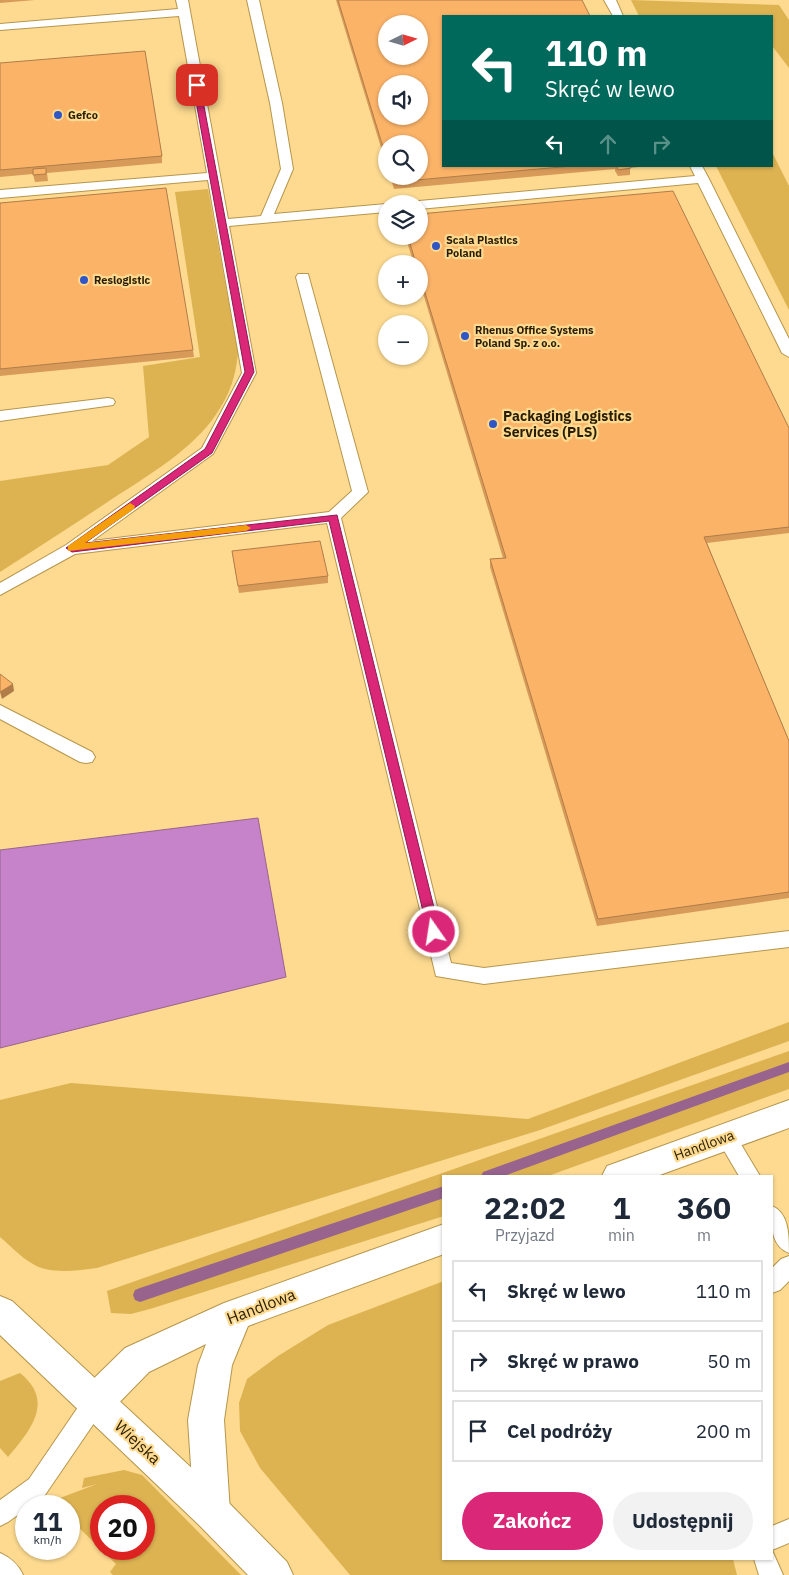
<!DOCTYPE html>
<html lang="pl">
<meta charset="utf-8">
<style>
body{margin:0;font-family:"IBM Plex Sans",sans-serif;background:#f2f2f3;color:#1f2937;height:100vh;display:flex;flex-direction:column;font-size:19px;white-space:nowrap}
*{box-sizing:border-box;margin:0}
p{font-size:16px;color:#747a83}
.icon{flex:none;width:28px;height:28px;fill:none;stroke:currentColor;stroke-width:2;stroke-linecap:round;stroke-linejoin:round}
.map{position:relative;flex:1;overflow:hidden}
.panel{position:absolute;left:442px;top:1175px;width:331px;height:385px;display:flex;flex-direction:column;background:#fff;border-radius:0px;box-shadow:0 1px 4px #0004}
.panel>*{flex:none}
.guide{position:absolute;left:442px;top:15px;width:331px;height:152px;border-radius:0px;box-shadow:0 1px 4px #0004;background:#00695c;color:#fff;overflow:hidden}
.needle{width:32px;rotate:85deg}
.controls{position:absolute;left:378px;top:15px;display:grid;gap:10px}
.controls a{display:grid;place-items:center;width:50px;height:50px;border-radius:50%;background:#fff;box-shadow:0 1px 4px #0004;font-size:25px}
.speed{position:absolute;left:15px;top:1495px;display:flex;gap:10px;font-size:25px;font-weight:700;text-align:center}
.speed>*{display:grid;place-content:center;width:65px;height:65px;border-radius:50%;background:#fff;box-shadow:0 1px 4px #0004;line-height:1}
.speed small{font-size:12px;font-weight:400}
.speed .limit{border:8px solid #d22;background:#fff;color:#111}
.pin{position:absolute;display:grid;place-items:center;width:42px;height:42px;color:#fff;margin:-21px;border-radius:10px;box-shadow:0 2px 8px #0006}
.me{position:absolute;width:55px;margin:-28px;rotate:347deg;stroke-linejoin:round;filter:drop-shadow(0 0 4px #0008)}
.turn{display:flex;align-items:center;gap:18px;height:105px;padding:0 20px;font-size:22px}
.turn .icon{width:65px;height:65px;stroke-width:2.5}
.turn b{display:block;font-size:35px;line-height:42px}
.lanes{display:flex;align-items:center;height:48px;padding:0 20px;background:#0003;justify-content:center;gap:25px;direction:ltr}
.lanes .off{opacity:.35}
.eta{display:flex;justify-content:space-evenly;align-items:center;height:85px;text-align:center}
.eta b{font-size:30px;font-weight:800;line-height:35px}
.primary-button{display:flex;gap:10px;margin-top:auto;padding:10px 20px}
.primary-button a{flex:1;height:58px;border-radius:30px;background:#db2777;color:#fff;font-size:20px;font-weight:800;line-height:58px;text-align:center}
.primary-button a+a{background:#f2f2f3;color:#1f2937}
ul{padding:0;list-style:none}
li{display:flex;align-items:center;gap:15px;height:62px;margin:0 10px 8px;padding:0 10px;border:2px solid #e0e1e3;border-radius:0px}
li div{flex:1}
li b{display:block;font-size:19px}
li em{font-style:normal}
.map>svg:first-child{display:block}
</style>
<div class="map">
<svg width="789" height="1575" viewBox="0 0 789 1575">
<rect width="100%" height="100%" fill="#fdda90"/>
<path fill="#ddb352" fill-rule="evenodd" d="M631 0 779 5 789 20V68L773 47 772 16H639Z
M773 154 789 186V310L716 166H772Z
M208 189 238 353C236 375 230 394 217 413 195 448 146 477 112 499 75 524 37 548 0 572V481L108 465 149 437 143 366 200 357 175 192Z
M789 1022V1041L540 1130 97 1268C81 1270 62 1273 45 1269 28 1265 13 1248 0 1237V1100L71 1083 528 1119Z
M789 1051V1089L548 1176H444V1216L150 1309 131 1314 111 1313 107 1291Z
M444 1281V1559H733L737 1575H350L260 1468 240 1431 239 1403 247 1379 278 1356 328 1325Z
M20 1373C55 1401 31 1430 8 1457L0 1448V1381Z
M124 1470 142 1475 241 1575H113L110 1572 116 1564 69 1518V1506H57L52 1501 97 1484 82 1488 84 1478ZM144 1506V1549H101V1506Z"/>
<path fill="#c783c9" stroke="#98648d" d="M258 818 286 977 0 1048V850Z"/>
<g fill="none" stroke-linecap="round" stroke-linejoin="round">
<path fill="#98648d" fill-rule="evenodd" d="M789 1062V1072L504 1176H481L483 1172Z
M444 1186V1198L140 1302 135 1300 133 1295 135 1290 140 1288Z"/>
<defs>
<path id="lane" d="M176 0H188L228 219 261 216 281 169 270 103 247 0H259L282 103 293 169 274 214 386 204V212L229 226 256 373 213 454 92 541 329 512 352 491 296 277 298 274H308L368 492 341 518 451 963 484 968 789 931V947L484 984 436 976 327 523 75 554 0 595V583L66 545 202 448 242 373 208 180 0 198V190L207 173 179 16 0 30V24L178 9Z
M604 0H616L623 16H613Z
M690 166H702L709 179 789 339V357L782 353 698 183 419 209V204H413L419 201 695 176Z
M108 398 113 399 115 402 113 405 0 421V411Z
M0 705 92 752 95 757 92 762 86 763 80 762 0 719Z
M726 1128 733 1131 760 1176H739L716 1137 719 1131Z
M772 1206C789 1213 789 1235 789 1253 769 1245 772 1223 772 1206Z
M789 1256V1281L780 1290 772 1293V1268L781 1259Z
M95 1391 103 1394 106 1402 103 1410 45 1495 30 1506H26V1509L8 1522 0 1526V1500L29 1479 87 1394Z
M789 1519V1543L772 1550V1526Z
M772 1550 783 1575H759L754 1559H772Z
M0 1553C11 1558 18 1564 23 1575H0Z"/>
<path id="street" d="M789 1100V1128L657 1176H602L607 1166Z
M444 1224V1254L248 1326 232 1365 224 1420 230 1512 225 1525 212 1530 199 1525 194 1512 188 1420 198 1365 206 1344 149 1372 108 1414 95 1419 82 1414 77 1402 82 1390 125 1348 224 1303Z"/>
<path id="secondary" d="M0 1296 12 1301 225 1499 287 1562 293 1575H248L199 1525 0 1335Z"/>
</defs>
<use href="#lane" stroke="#b6964c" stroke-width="2"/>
<use href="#street" stroke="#b6964c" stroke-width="2"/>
<use href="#secondary" stroke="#b6964c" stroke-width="2"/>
<use href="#lane" fill="#fff" fill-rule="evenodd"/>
<use href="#street" fill="#fff" fill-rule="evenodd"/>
<use href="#secondary" fill="#fff" fill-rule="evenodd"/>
</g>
<path fill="#d89a59" d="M0 0H35L0 3Z
M336 0H582L444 166H648L630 168V175L618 176 615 171V169L394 189 390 176H419L386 144V164Z
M0 63 162 156V163L47 173 48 181 35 182 33 174 0 177Z
M0 203 193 350 194 357 0 376Z
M405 236H419L789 428V533L707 543 789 741V898L597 926 490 567V559L503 558 419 280V264H414Z
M232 551 328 576V583L239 593Z"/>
<path fill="#b07d49" d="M13 684 14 691 2 699 0 692Z"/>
<path fill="#fbb368" stroke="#b07d49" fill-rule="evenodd" d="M338 0H582L590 16H444V166H572L394 182 392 176H419V144H386V157ZM386 24H419V56H386ZM386 84H419V116H386Z
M145 51 162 156 0 170V63Z
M617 166H630L631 168 618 170Z
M46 168V174L33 175V169Z
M166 188 193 350 0 369V203Z
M673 191 789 428V527L704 537 789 741V892L598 919 490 559 506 558 419 273V264H416L408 236H419V214Z
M320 541 328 576 238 586 232 551Z
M0 674 13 684 0 692Z"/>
<path fill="#db2777" stroke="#8e194d" d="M197 82 200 85 254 372 212 453 85 543 337 515 440 932 438 936H429L428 932 329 521 72 552 66 548 205 449 245 372 193 85Z"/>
<path fill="#f59e0b" d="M130 503 135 506 134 509 85 543 246 525 251 528 246 531 68 551V546Z"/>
<g fill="#3055c5" stroke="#fdda90" stroke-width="2">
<circle cx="58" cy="115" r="5"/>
<circle cx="436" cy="246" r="5"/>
<circle cx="84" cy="280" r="5"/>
<circle cx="465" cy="336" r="5"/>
<circle cx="493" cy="424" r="5"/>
</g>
<g text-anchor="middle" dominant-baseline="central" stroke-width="4.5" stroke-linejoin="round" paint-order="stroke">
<g font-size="11" font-weight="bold" fill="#291d00" stroke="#fdda90" text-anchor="start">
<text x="68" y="115">Gefco</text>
<text x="446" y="240">Scala Plastics<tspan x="446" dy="13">Poland</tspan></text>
<text x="94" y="280">Reslogistic</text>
<text x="475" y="330">Rhenus Office Systems<tspan x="475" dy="13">Poland Sp. z o.o.</tspan></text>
</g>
<g font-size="14" font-weight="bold" fill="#291d00" stroke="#fdda90" text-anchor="start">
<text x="503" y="416">Packaging Logistics<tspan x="503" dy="16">Services (PLS)</tspan></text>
</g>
<g font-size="14" fill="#291d00" stroke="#fdda90">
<text transform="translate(704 1145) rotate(-20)">Handlowa</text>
</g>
<g font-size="16" fill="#291d00" stroke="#fdda90">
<text transform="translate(261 1306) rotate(-21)">Handlowa</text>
<text transform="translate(138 1442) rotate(43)">Wiejska</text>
</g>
</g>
</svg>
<div class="controls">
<a><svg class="needle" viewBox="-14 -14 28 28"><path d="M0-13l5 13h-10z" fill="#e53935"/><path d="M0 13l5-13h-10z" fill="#747a83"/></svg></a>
<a><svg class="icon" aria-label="sound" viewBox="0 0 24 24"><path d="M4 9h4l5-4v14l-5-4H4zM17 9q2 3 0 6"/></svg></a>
<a><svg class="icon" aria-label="search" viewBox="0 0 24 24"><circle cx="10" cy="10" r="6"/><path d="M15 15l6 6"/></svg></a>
<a><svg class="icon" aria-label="layers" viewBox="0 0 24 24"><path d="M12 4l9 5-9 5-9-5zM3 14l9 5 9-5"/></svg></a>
<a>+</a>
<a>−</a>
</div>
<div class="speed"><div>11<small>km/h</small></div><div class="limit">20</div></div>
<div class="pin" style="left:197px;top:85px;background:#d93025"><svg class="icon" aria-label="arrive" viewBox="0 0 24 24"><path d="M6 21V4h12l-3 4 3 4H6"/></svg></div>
<svg class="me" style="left:434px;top:932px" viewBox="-20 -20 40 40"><circle r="17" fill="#db2777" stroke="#fff" stroke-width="3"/><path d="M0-11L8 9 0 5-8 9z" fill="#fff"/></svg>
<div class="guide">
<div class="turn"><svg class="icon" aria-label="left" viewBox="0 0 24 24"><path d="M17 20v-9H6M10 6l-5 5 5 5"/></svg><div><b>110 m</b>Skręć w lewo</div></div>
<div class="lanes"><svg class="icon" aria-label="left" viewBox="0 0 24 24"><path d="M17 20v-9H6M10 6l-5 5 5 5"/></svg><svg class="icon off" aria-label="ahead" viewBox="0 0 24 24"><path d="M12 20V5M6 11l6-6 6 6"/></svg><svg class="icon off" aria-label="right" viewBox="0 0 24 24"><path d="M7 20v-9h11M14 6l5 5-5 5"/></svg></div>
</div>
<section class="panel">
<div class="eta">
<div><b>22:02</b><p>Przyjazd</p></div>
<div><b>1</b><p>min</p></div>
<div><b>360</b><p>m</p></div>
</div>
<ul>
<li><svg class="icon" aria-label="left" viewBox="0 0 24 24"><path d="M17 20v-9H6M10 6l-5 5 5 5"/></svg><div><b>Skręć w lewo</b></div><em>110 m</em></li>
<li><svg class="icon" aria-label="right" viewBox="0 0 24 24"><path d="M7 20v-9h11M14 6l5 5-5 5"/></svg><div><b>Skręć w prawo</b></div><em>50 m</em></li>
<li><svg class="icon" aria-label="arrive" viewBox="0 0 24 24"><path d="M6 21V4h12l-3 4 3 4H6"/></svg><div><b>Cel podróży</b></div><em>200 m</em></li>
</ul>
<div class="primary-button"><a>Zakończ</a><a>Udostępnij</a></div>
</section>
</div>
